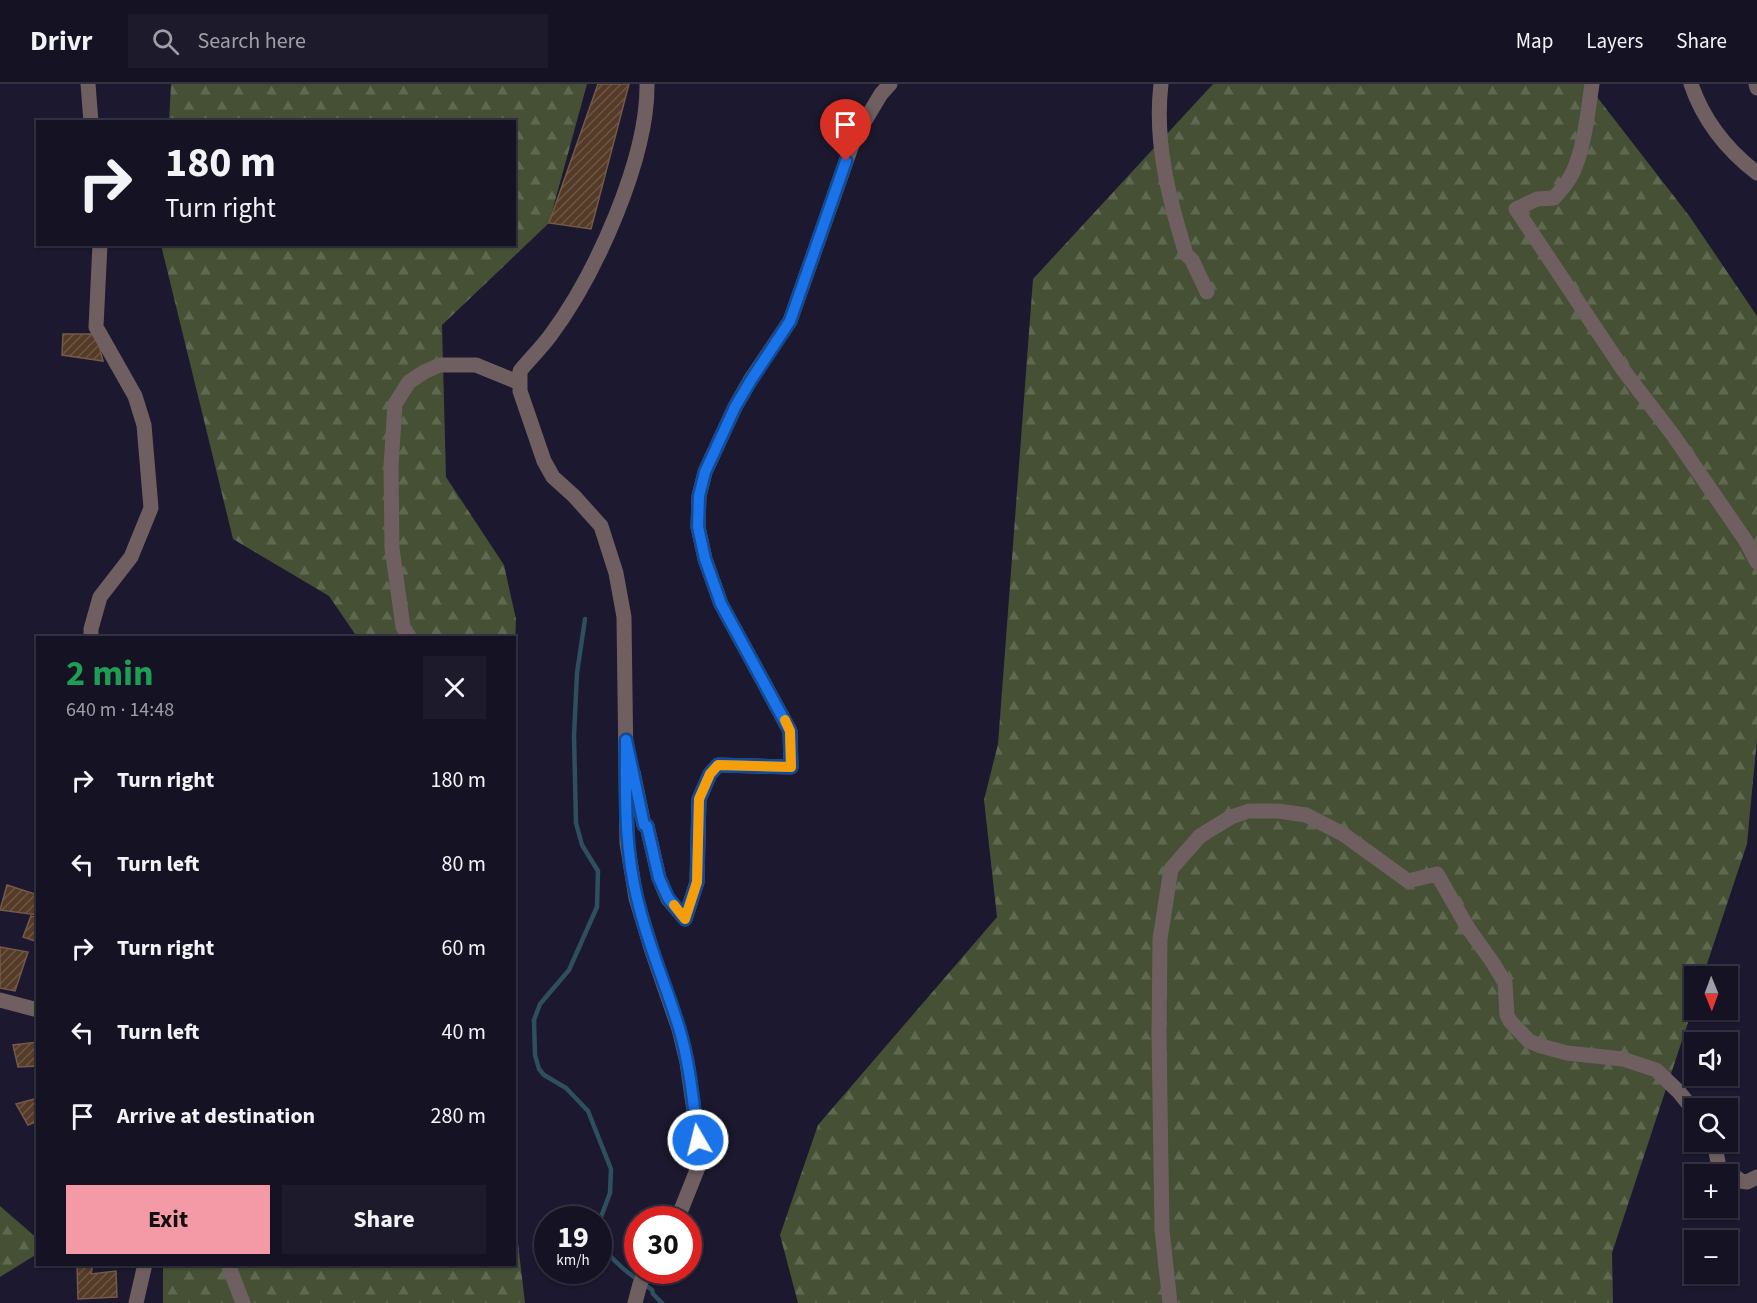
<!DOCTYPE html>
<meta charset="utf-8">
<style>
body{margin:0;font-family:"Source Sans 3",sans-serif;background:#1d1b2b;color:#f1f3f6;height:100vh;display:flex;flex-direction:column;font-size:22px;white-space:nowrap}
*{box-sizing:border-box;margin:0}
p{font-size:20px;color:#9d9ea6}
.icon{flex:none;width:33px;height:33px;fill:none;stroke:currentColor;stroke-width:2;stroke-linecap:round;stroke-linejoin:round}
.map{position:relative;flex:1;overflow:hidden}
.panel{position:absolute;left:36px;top:552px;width:480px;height:630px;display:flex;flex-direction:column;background:#141223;border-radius:0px;box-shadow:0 2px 4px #0004,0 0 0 2px #333241}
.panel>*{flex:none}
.top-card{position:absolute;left:36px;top:36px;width:480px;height:126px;border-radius:0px;box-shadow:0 2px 4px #0004,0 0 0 2px #333241;background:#141223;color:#f1f3f6;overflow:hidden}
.needle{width:39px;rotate:179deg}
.buttons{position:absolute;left:1684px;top:882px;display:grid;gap:12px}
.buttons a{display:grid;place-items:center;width:54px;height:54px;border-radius:0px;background:#141223;box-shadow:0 2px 4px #0004,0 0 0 2px #333241;font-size:30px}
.speed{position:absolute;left:534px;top:1122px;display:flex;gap:12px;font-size:30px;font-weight:700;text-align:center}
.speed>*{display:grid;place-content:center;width:78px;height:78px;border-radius:50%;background:#141223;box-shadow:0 2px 4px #0004,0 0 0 2px #333241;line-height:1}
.speed small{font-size:15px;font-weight:400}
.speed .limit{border:9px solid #d22;background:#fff;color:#111}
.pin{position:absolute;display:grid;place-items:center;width:51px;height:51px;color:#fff;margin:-62px -26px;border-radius:50% 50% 50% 0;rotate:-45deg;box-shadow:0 0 6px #0007}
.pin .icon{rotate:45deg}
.me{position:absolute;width:66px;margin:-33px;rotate:352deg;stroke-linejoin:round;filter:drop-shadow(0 0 4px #0008)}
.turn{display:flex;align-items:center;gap:21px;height:126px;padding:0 30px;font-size:27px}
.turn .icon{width:78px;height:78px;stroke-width:2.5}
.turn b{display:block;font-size:42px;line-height:51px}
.round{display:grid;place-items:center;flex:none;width:63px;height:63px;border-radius:0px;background:#1d1b2b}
.head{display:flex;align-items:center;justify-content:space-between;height:102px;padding:0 30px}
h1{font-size:36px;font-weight:700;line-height:45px;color:#1e9e55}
.cta{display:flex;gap:12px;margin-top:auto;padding:12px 30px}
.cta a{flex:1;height:69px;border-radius:0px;background:#f49aa7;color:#111;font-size:24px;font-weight:700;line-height:69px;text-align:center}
.cta a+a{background:#1d1b2b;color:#f1f3f6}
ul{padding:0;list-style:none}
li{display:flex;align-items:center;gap:18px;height:84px;padding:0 30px}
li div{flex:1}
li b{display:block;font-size:22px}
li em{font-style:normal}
header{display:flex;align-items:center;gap:36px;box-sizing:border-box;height:84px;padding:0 30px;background:#141223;border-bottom:2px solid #333241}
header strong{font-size:28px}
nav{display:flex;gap:33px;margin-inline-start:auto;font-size:21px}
.search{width:420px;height:54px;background:#1d1b2b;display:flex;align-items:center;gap:15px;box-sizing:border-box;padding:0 21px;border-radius:0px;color:#9d9ea6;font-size:22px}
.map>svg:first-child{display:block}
</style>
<header>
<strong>Drivr</strong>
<div class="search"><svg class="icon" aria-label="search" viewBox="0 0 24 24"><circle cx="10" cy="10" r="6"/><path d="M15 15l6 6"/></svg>Search here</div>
<nav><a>Map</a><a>Layers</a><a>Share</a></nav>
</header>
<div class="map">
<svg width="1757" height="1219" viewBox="0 0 1757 1219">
<defs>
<pattern id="forest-firs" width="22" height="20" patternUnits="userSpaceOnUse" patternTransform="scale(1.5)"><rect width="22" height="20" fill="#455034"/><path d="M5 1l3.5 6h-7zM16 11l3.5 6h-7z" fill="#5f6952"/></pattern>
<pattern id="building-hatch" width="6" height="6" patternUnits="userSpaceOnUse" patternTransform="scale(1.5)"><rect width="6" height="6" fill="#543a27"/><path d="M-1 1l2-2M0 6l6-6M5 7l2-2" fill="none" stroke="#6c5646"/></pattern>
</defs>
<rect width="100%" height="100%" fill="#1b182f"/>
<path fill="url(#forest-firs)" d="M171 0H587L549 139 442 241 446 393 504 481 516 535 515 561 514 554 357 553 329 512 233 455 161 161 514 160V38L169 37Z
M1213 0H1587L1690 133 1757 232V655L1747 760 1703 892H1695V917L1612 1169 1613 1219H798L780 1151 818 1041 997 833 984 716 998 660 1033 195Z
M0 1122 38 1155 37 1170 0 1193Z
M515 1134 525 1219H163V1181L514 1180Z"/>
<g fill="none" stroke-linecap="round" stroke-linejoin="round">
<path stroke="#2d4f5e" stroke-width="4.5" d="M585 535 577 589 574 652 576 739 582 761 598 787 597 823 569 886 540 920 534 936 535 971 539 985 544 991 566 1004 588 1027 611 1085 610 1109 598 1141
M598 1142C599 1146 599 1152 600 1156 608 1176 635 1194 652 1206L653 1210 662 1219"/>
</g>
<path fill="url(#building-hatch)" stroke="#745a47" stroke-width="1.5" d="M598 0H629L591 145 549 139Z
M63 250H96L103 277 62 271Z
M7 801 38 811V831L0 826Z
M31 832 38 834V858L23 853Z
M0 863 28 868 15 907 0 904Z
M38 958V982L18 983 13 961Z
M38 1014V1037L28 1041 16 1020Z
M77 1180H93L91 1190 116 1187 117 1213 78 1215Z"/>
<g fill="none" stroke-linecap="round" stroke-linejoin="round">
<path stroke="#6f5f61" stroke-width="15" d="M88 0 91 38
M647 0C648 75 595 192 550 252 541 264 530 275 520 287V307L544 377 553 393 574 412 601 442 616 489 624 533 627 759 636 814 652 867 679 945 687 978 701 1076 677 1136
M1161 0C1154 58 1169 115 1186 170L1192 176 1207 208
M1592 0C1588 26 1585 59 1575 83 1571 95 1562 105 1554 114L1537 115 1516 125 1624 287 1673 351 1746 457 1757 478
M1691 0C1703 35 1727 66 1757 89
M1756 0 1757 4
M91 554V545L100 513 131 473 151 424 144 341 135 312 96 243 100 160
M410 554 403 543 392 464 391 382 395 320 409 298 424 288 440 281H476L520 299
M633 688 644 741 647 742 659 794 668 815 685 835 697 798 699 715 710 690 718 681 791 683 790 647 721 520 705 475 698 443 699 412 705 388 735 323 751 295 790 237 854 55 881 10 890 0
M0 916 38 926
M1714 1058 1720 1088 1733 1091 1741 1097 1747 1098 1757 1093
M228 1180 243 1219
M136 1219 145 1180
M635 1219 640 1200 646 1186
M1170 1219 1162 1146 1159 951 1160 855 1171 785 1200 752 1231 733 1249 727H1278L1306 731 1343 750 1408 797 1437 790 1468 844 1493 879 1505 899 1507 931 1510 937 1529 957 1541 962 1567 969 1623 975 1656 986 1679 1008 1695 1028"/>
</g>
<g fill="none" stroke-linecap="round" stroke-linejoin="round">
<defs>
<path id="route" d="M698 1056C693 1019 690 980 679 944 666 901 647 859 637 814 624 762 626 709 626 656L644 741 647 742 659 794 668 814 685 835 697 798 699 715 710 690 718 681 791 683 790 647 721 520 705 475 698 443 699 412 705 388 735 323 751 296 790 237 846 77"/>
</defs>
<use href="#route" stroke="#114b97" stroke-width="15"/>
<use href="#route" stroke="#1a73e8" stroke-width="10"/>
<path stroke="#f59e0b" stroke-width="10" d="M674 821 685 835 697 798 699 715 710 690 718 681 791 683 790 647 785 636"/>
</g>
</svg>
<div class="buttons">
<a><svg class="needle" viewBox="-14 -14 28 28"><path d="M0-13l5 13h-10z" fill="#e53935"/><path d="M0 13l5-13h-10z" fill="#9d9ea6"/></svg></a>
<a><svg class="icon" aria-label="sound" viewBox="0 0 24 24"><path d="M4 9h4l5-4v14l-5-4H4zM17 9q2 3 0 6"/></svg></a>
<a><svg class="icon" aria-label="search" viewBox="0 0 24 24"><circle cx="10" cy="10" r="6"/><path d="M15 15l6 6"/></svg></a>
<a>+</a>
<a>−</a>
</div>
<div class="speed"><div>19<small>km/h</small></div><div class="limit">30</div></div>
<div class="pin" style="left:846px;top:77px;background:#d93025"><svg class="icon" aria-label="arrive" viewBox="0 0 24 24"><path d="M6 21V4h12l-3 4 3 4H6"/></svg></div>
<svg class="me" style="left:698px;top:1056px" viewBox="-20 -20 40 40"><circle r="17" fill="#1a73e8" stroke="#fff" stroke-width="3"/><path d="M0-11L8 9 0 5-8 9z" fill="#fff"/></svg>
<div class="top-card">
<div class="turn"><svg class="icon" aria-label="right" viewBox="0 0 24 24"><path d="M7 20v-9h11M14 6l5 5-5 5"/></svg><div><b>180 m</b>Turn right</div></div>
</div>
<section class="panel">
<div class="head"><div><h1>2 min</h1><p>640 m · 14:48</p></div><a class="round"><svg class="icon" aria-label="close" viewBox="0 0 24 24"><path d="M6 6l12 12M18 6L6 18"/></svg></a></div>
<ul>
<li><svg class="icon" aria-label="right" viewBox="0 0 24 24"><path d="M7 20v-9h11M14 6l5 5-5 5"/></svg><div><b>Turn right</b></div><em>180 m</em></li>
<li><svg class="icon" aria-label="left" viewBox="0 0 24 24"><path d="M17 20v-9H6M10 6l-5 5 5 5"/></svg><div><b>Turn left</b></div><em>80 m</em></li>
<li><svg class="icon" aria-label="right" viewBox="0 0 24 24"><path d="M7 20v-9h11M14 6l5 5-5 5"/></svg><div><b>Turn right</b></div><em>60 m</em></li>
<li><svg class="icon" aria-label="left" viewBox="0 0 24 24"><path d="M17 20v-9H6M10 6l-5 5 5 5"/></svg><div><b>Turn left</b></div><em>40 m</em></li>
<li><svg class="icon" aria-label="arrive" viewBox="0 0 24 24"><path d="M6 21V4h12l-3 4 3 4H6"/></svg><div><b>Arrive at destination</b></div><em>280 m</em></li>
</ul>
<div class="cta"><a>Exit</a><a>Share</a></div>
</section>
</div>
